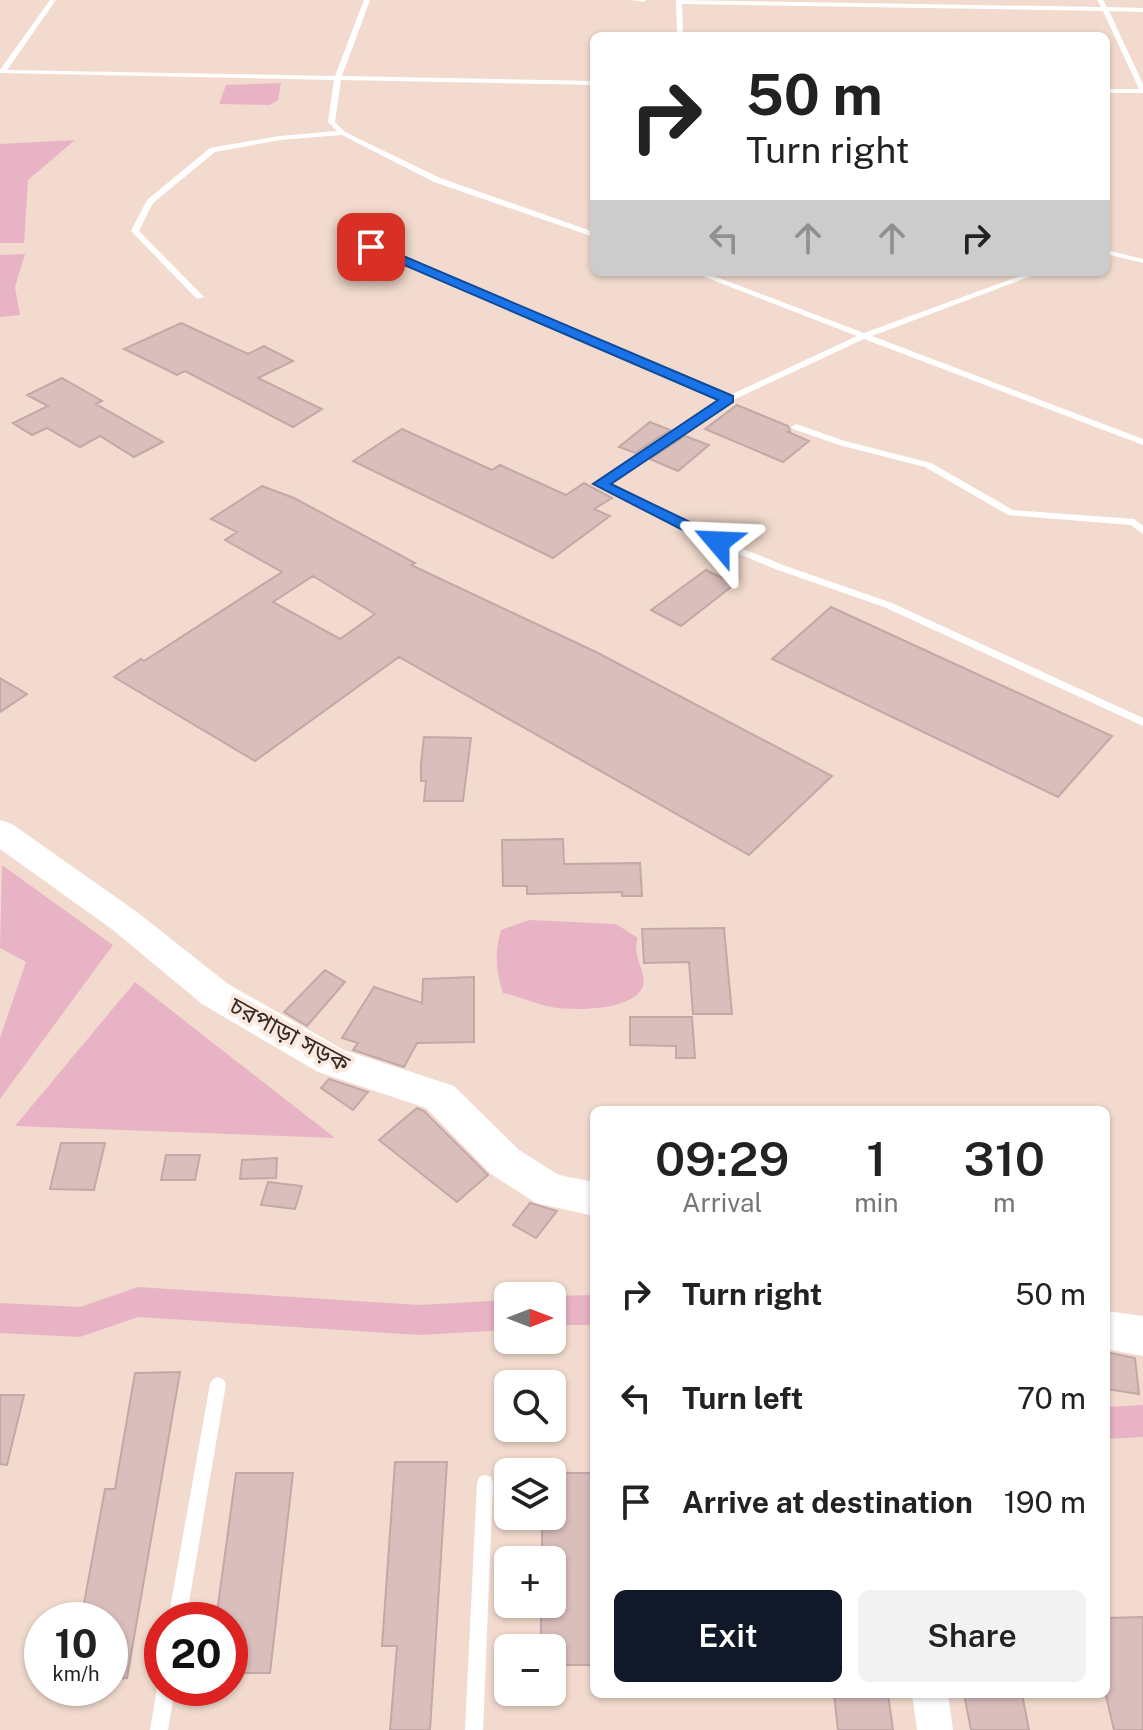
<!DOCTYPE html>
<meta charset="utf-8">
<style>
body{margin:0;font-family:"Public Sans","Noto Sans Bengali",sans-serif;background:#f2f2f2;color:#222;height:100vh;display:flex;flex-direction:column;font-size:30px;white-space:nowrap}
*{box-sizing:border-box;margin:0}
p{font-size:26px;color:#767676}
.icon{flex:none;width:44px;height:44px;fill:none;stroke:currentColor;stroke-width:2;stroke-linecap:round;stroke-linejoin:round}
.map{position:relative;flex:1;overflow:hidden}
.details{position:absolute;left:590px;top:1106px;width:520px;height:592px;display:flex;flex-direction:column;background:#fff;border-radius:12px;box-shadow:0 2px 6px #0004}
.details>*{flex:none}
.banner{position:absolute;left:590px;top:32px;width:520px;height:244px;border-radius:12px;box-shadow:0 2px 6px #0004;background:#fff;color:#222;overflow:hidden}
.needle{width:52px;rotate:90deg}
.buttons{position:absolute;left:494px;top:1282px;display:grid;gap:16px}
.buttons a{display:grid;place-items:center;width:72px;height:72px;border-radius:12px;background:#fff;box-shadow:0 2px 6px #0004;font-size:40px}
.speed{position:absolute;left:24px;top:1602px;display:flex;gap:16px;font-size:40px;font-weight:700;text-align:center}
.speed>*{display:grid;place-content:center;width:104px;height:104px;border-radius:50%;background:#fff;box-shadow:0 2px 6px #0004;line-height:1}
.speed small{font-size:20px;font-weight:400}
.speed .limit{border:12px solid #d22;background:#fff;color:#111}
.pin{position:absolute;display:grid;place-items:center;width:68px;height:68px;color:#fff;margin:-34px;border-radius:16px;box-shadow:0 4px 12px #0006}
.me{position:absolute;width:88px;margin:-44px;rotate:296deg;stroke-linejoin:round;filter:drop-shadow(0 0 6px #0008)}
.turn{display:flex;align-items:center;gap:28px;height:168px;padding:0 24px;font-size:36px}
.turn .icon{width:104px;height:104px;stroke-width:2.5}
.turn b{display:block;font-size:56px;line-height:68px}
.lanes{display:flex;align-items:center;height:76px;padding:0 24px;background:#0003;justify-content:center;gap:40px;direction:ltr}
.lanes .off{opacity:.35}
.eta{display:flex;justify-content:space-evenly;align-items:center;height:136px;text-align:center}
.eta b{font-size:48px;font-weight:600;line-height:56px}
.cta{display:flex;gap:16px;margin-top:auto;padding:16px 24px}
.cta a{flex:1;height:92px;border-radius:12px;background:#111827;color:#fff;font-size:32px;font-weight:600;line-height:92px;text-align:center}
.cta a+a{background:#f2f2f2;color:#222}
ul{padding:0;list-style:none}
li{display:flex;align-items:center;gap:24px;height:104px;padding:0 24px}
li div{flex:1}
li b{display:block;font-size:30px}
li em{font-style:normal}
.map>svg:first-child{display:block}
</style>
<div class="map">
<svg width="1143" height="1730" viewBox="0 0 1143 1730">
<rect width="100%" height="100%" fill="#f2dbce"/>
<path fill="#e9b3c6" d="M281 83 278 100 270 105 219 104 226 85Z
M75 140 28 180 24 243H0V144Z
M25 254 15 287 20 315 0 317V255Z
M2 865 113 945 0 1099V1038L26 962 0 948Z
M529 920 616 924 638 938C631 954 647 972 643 986 635 1011 572 1011 551 1007 534 1004 520 996 503 993 496 971 494 953 501 930Z
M135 982 335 1138 15 1126Z"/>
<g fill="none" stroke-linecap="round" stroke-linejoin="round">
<path fill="#e9b3c6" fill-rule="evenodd" d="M138 1287 420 1305 508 1300V1330L420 1335 138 1317 80 1337 0 1333V1303L80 1307Z
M594 1295V1325H552L550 1296Z
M1143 1405V1437L1106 1439V1407Z"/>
</g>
<path fill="#d9bebc" stroke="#c2a8a6" stroke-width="2" fill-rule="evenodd" d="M181 323 248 354 264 346 293 361 258 378 322 409 293 427 185 371 177 375 124 349Z
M62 378 102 401 96 404 163 442 134 457 100 436 80 447 47 428 32 435 13 423 48 406 27 395Z
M737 405 788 426 790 431 788 432 809 441 783 462 705 429Z
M650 422 670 430 635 453 619 447Z
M402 429 492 470 500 465 566 495 584 483 612 498 594 509 610 516 553 558 353 461Z
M685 436 709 445 678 471 650 459Z
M262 486 294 498 415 563 411 565 596 652 832 776 749 855 399 657 255 761 114 677 141 659 144 661 282 572 225 540 237 532 211 519ZM313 576 375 614 340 639 273 602Z
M706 570 735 584 681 626 651 610Z
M831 607 918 647 1112 736 1058 797 772 659Z
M0 678 27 694 0 712Z
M424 737 471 738 463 801H424L426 781H421V764Z
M563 839 564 864 640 863 642 896H622V892L527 894V886H503L502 840Z
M724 928 732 1014H693L689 962 644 963 642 929Z
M325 970 345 982 307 1026 284 1012Z
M474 977V1042L417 1043 404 1067 353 1050 358 1043 342 1038 374 987 422 1003 423 979Z
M630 1017H692L695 1058H676V1046L630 1045Z
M329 1079 368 1092 353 1110 321 1088Z
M417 1108 424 1111 488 1175 457 1202 379 1140Z
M61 1143H105L94 1190 50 1189Z
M166 1155H200L195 1180H161Z
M277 1158 276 1178 240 1179 242 1160Z
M268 1182 302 1186 295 1209 261 1205Z
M530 1203 557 1211 536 1238 513 1225Z
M1106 1352 1135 1358 1139 1394 1106 1389Z
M180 1372 127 1678 110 1679V1620H81L105 1489H115L135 1373Z
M0 1395H24L7 1465 0 1464Z
M395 1462H447L430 1730H390L397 1646H382Z
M236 1473H293L270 1673H230V1620H216Z
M552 1473H594V1665H552V1648H541V1604H552V1560H542V1516H552Z
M1143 1617V1730H1114L1106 1696V1618Z
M834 1694H888L893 1730H838Z
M964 1694H1022L1029 1730H971Z"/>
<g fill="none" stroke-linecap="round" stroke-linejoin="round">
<path fill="#fff" fill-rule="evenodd" d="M50 0H56L7 70 335 76 364 0H370L342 76 594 81V85L341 80 335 122 345 132 440 178 594 232V237L434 182 342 135 280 140 215 152 153 203 139 231 204 297 197 299 131 231 147 200 210 148 280 136 337 131 328 122 334 80 0 73V70Z
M631 0H646L643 2Z
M676 0 1101 7 1097 0H1103L1107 7 1143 8V12L1109 11 1143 84V93H1106V89H1139L1103 11 682 4 683 36H677Z
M368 245H374L728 396 857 336 692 272H703L864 333 1031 272H1042L872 336 1143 439V445L864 339 731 401 608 484 721 540 783 565 892 603 1143 718V726L884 607 775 569 715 544 598 486V482L721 399 368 249Z
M1106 250 1143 259V263L1106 254Z
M796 424 845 441 931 463 1013 510 1134 519 1143 526V534L1131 525 1008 515 925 467 839 445 793 429 791 427Z
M218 1377 223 1379 226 1384 186 1620H168L210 1384 213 1379Z
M485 1475 491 1477 493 1483 483 1730H465L477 1483 479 1477Z
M162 1681V1688H175L168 1730H150L157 1688Z"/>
<path fill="#fff" fill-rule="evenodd" d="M912 1694H948L953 1730H917Z"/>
<path fill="#fff" fill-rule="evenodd" d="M0 820 12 824 137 912 228 984 344 1050 454 1086 519 1150 559 1175 594 1182V1216L536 1203 491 1174 426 1108 318 1072 202 1004 113 930 0 849Z
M1106 1311 1143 1316V1356L1106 1349Z"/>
</g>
<path fill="#1a73e8" stroke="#114b97" stroke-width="2" d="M367 244H375L733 396V402L611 484 723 538V545H712L593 484 718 400 367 249Z"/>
<g text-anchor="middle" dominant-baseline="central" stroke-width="8" stroke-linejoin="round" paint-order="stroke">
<g font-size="24" fill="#342c27" stroke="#fce9df">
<text transform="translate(290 1034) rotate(28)">চরপাড়া সড়ক</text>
</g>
</g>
</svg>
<div class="buttons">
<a><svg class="needle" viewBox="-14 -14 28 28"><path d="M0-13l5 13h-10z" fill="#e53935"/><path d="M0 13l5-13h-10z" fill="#767676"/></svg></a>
<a><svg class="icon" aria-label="search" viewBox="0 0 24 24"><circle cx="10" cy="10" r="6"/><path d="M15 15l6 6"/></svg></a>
<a><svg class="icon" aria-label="layers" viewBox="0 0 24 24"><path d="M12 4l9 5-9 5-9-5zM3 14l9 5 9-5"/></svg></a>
<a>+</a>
<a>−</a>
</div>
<div class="speed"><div>10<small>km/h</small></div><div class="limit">20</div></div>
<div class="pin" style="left:371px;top:247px;background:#d93025"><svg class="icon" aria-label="arrive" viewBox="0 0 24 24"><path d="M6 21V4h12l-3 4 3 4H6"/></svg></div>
<svg class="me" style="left:718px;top:542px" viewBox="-20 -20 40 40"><path d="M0-17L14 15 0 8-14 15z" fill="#1a73e8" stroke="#fff" stroke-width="4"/></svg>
<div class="banner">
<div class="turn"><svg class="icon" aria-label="right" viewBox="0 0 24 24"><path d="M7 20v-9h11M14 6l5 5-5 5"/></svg><div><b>50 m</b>Turn right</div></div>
<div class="lanes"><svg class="icon off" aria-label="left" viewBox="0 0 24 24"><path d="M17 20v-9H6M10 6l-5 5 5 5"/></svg><svg class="icon off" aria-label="ahead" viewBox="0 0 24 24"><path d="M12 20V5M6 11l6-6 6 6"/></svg><svg class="icon off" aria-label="ahead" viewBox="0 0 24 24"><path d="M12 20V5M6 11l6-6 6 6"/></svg><svg class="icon" aria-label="right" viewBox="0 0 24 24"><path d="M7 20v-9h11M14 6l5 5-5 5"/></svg></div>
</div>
<section class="details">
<div class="eta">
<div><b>09:29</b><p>Arrival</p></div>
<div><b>1</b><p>min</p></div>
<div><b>310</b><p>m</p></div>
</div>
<ul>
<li><svg class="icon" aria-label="right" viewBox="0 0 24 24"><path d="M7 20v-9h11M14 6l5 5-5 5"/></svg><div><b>Turn right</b></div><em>50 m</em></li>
<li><svg class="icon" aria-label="left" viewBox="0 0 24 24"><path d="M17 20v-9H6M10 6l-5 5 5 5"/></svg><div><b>Turn left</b></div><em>70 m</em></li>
<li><svg class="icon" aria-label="arrive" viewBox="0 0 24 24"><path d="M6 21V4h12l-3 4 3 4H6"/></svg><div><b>Arrive at destination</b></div><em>190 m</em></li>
</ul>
<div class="cta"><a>Exit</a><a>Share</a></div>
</section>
</div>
